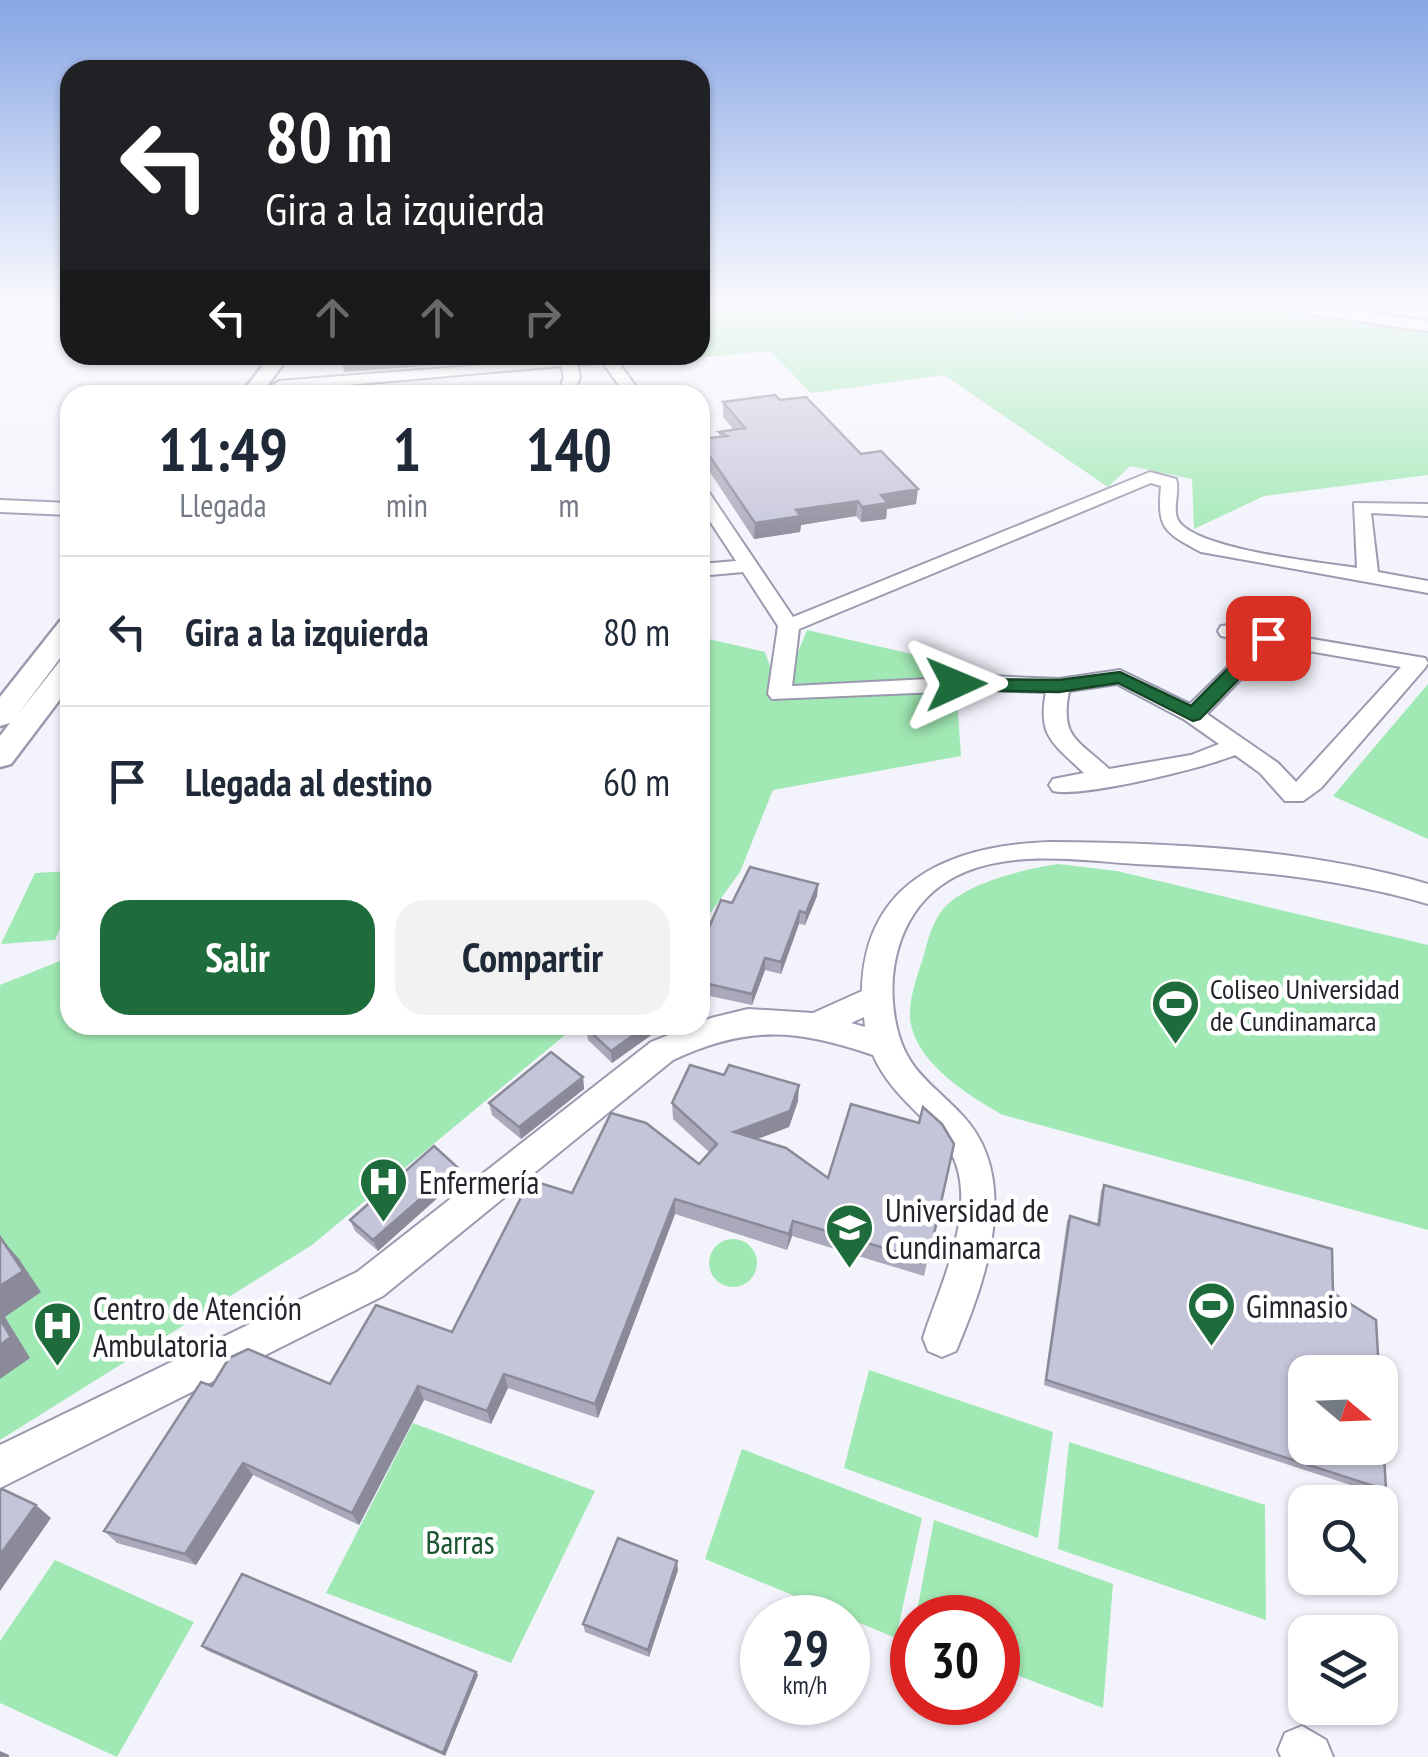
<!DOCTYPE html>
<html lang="es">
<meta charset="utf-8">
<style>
body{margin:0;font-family:"PT Sans Narrow",sans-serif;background:#f2f2f3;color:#1f2937;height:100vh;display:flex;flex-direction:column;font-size:38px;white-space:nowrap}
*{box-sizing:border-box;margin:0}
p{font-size:32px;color:#747a83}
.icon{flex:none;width:55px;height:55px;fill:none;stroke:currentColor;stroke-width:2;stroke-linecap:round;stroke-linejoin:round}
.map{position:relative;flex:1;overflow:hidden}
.panel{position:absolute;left:60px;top:385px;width:650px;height:650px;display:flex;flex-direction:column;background:#fff;border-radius:30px;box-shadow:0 2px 8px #0004}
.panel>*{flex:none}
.top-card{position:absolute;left:60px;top:60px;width:650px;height:305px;border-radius:30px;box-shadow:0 2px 8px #0004;background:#202124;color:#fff;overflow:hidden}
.needle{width:65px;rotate:109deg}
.buttons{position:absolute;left:1288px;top:1355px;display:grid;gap:20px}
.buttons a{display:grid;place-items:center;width:110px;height:110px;border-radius:20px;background:#fff;box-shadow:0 2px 8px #0004;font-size:50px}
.speed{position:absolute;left:740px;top:1595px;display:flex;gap:20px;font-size:50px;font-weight:700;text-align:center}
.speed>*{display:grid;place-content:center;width:130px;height:130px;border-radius:50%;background:#fff;box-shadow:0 2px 8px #0004;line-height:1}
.speed small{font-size:25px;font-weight:400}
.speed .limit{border:15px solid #d22;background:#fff;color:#111}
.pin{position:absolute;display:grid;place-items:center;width:85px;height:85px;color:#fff;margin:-42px;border-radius:20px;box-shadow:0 5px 15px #0006}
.me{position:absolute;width:110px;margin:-55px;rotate:89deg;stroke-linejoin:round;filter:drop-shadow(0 0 8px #0008)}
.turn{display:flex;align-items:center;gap:35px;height:210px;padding:0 40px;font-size:45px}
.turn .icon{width:130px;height:130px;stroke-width:2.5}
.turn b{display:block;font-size:70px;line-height:85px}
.lanes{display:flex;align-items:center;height:95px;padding:0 40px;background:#0003;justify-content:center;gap:50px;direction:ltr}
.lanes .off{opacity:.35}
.eta{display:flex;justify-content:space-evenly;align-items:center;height:170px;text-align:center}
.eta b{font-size:60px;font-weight:600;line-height:70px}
.button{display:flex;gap:20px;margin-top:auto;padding:20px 40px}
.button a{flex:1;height:115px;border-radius:30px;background:#1e6c3b;color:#fff;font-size:40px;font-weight:600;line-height:115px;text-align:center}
.button a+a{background:#f2f2f3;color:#1f2937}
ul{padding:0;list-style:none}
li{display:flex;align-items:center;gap:30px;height:150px;padding:0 40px;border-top:2px solid #e0e1e3}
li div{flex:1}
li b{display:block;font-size:38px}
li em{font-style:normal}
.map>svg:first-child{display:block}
</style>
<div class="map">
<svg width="1428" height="1757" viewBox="0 0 1428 1757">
<rect width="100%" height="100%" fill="#f3f3fc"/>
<path fill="#a1e9b4" d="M700 306H1274L1428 329V475L1264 496 1194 529 1192 479 1130 466 1108 487 944 375 811 393 770 351 617 365 611 355H700Z
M807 630 964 666 956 685 961 756 773 790 740 872 700 927V637L765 652 777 686H784Z
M1428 684V839L1333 796Z
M1058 864 1117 871 1428 945V1230L1003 1115C969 1096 914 1062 910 1018 909 998 917 976 923 958 927 942 933 920 944 908 968 882 1025 869 1058 864Z
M70 871V906L55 940 1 944 35 873Z
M70 957V1025H577L312 1245 0 1440V985Z
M709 1263a24 24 0 1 1 48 0a24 24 0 1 1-48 0Z
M869 1370 1053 1432 1038 1538 844 1468Z
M413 1423 595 1491 511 1663 326 1593Z
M1069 1442 1265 1505 1266 1620 1058 1549Z
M742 1449 922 1518 896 1638 705 1559Z
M934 1520 1113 1584 1103 1708 998 1668V1618L916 1617Z
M55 1560 194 1622 117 1757 0 1703V1641Z"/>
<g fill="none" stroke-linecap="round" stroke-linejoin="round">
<defs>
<path id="minor" d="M613 355 642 395H626L603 363 577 365 580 377 573 395H557L564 377 561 366 279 391 271 386 279 381Z
M1150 472 1176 479C1180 491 1173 506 1177 518 1188 549 1325 563 1357 568L1354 503 1428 504V516L1371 513 1378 572 1428 581V593L1201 552C1164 532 1157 529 1161 486L1151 483 799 629 792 686 987 676 1059 679 1120 670 1190 704 1253 642 1221 636 1218 631 1221 626 1229 625 1425 658 1428 663 1425 668 1321 788 1303 801H1285L1260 773 1235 755C1204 768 1082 798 1053 791L1049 785 1053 779 1084 773C1054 744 1037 737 1046 692L987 690 772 699 768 694 778 626 743 572 700 576V564L736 561 700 506V487L706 488 793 617ZM1274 645 1401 667 1296 782 1278 763 1207 714ZM1117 684 1185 720 1219 744 1191 755 1109 769C1077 739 1060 738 1069 691Z
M0 500 70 503V515L0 512Z
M1050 842C1176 843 1306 849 1428 884V904C1332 876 1236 869 1136 864 1078 860 1002 848 949 880 901 909 886 967 895 1019 904 1070 930 1081 962 1115 1023 1179 985 1282 956 1351L942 1357 928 1351 923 1338C941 1281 988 1192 941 1138 916 1109 889 1091 873 1055 795 1029 749 1025 673 1060L383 1296 0 1488V1445L357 1272 651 1042 711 1018 748 1009 813 1013 862 991C864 879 954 845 1050 842ZM864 1017 865 1027 851 1023Z
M1302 1726 1326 1740 1333 1757H1281L1278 1750 1285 1733Z"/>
<path id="major" d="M1282 306H1324L1428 321V331L1290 311Z
M271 355H290L260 395H240Z
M70 619V645L18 714 60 661 70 658V686L11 764 0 767V736L10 723 0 726V697L60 621Z"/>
</defs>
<use href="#minor" stroke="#9a99ae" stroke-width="4"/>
<use href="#major" stroke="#9a99ae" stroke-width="5"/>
<use href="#minor" fill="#fff" fill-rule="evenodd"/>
<use href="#major" fill="#fff" fill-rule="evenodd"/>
</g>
<path fill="#a9a9bb" d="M780 400 861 454 916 504 887 509 886 519 861 522 856 516 801 525 800 532 754 539 700 457V439L719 437V432L734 430 723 417V402Z
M818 884 817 896 805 925 799 924 781 974 765 970 752 1005 700 994V948L732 903Z
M591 1025H664V1026L612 1063 588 1040 586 1028Z
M583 1077 584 1089 521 1139 492 1115 489 1103Z
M798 1101 789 1127 757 1139 828 1178 954 1144 924 1276 792 1236 787 1250 675 1214 598 1418 508 1388 491 1424 424 1400 359 1525 253 1475 196 1565 117 1543 104 1531 212 1386 330 1384 452 1332 572 1193 699 1164 709 1152 673 1119 672 1103Z
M457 1167 460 1178 378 1251 355 1231 350 1220Z
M1104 1185 1333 1293 1386 1490 1381 1495 1044 1385 1067 1221 1070 1216 1097 1224 1101 1191Z
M678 1570 649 1657 585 1632 583 1624Z
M202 1646 476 1672 478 1675 445 1756 206 1650Z"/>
<path fill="#8a8a99" d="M341 355H470L468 363 344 372Z
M918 489 916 504 887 509 886 519 861 522 862 507 881 495Z
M858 501 856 516 801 525 800 532 754 539 755 523 796 510Z
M818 884 817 896 805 925 806 913Z
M800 911 799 924 781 974V962Z
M765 958V970L752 1005V994Z
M648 1025 664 1026 612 1063 611 1051Z
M583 1077 584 1089 521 1139 519 1127Z
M799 1085 798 1101 789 1127 733 1148 734 1132Z
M457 1167 460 1178 378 1251 373 1240Z
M675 1199V1214L598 1418 595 1404Z
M793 1221 792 1236 787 1250 789 1234Z
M0 1237 19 1259 41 1292 5 1317 30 1358 0 1379Z
M504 1374 508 1388 491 1424 487 1411Z
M418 1386 424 1400 359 1525 352 1513Z
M243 1463 253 1475 196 1565 185 1554Z
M36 1505 51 1518 0 1591V1555Z
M677 1561 678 1570 649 1657 648 1650Z
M476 1672 478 1675 445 1756 443 1753Z
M0 1751 9 1755V1757H0Z"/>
<path fill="#c5c5da" stroke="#8a8a99" stroke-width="2.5" d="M775 395 780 400 806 397 861 454 881 451 918 489 881 495 888 503 862 507 858 501 796 510 801 516 755 523 700 442V439L727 436 719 432 745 428 723 402Z
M750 867 818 884 806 913 800 911 781 962 765 958 752 994 700 982V948L721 900 732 903Z
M591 1025H648L611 1051 586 1028Z
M551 1052 583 1077 519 1127 489 1103Z
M690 1065 724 1075 729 1065 799 1085 790 1111 734 1132 786 1148 828 1178 851 1104 919 1123 923 1107 942 1124 954 1144 928 1261 793 1221 789 1234 675 1199 595 1404 504 1374 487 1411 418 1386 352 1513 243 1463 185 1554 104 1531 201 1382 212 1386 229 1358 248 1349 330 1384 376 1305 452 1332 530 1180 572 1193 611 1113 646 1123 699 1164 717 1144 672 1103Z
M434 1146 457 1167 373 1240 350 1220Z
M1104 1185 1332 1249 1333 1293 1376 1320 1379 1372H1305V1448H1380V1386L1386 1490 1046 1380 1070 1216 1099 1225Z
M0 1237 23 1271 0 1286Z
M0 1319 11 1337 0 1345Z
M2 1489 36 1505 0 1555V1491Z
M618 1538 677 1561 648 1650 583 1624Z
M242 1574 476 1672 443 1753 202 1646Z"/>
<linearGradient id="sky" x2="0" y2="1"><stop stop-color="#87a6e4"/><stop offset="0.55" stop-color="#fafafe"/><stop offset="1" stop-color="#fafafe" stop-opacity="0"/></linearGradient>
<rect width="1428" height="552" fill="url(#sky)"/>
<path fill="#1e6c3b" stroke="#144626" stroke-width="2.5" d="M1268 633 1275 634V642L1200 719 1193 721 1118 683 1059 692 956 690 947 684 956 679 1059 680 1120 672 1191 706 1262 634Z"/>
<defs>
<symbol id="stadium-pin" viewBox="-11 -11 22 30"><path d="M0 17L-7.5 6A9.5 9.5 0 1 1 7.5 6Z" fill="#1e6c3b" stroke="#fff"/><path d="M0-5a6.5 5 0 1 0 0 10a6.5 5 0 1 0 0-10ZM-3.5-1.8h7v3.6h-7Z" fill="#fff"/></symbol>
<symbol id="hospital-pin" viewBox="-11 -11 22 30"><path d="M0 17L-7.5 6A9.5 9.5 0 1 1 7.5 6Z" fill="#1e6c3b" stroke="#fff"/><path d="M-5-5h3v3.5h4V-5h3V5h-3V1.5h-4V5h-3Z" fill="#fff"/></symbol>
<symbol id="university-pin" viewBox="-11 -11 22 30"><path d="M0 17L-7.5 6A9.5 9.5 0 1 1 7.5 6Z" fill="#1e6c3b" stroke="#fff"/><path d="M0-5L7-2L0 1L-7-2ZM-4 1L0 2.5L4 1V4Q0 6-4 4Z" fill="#fff"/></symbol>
</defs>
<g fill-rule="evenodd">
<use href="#stadium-pin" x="1148" y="976" width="55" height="75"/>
<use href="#hospital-pin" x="356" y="1154" width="55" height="75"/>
<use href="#university-pin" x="822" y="1200" width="55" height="75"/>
<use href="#stadium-pin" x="1184" y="1278" width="55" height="75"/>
<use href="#hospital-pin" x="30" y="1298" width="55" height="75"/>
</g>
<g text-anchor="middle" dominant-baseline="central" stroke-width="9" stroke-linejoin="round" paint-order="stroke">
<g font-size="28" fill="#24242c" stroke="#fff" text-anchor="start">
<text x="1210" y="988">Coliseo Universidad<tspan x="1210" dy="32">de Cundinamarca</tspan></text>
</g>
<g font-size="32" fill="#24242c" stroke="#fff" text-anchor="start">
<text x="419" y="1182">Enfermería</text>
<text x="885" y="1210">Universidad de<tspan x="885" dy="37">Cundinamarca</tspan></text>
<text x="1246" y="1306">Gimnasio</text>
<text x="93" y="1308">Centro de Atención<tspan x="93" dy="37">Ambulatoria</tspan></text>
</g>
<g font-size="32" fill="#1a542f" stroke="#fff">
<text x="460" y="1542">Barras</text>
</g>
</g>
</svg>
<div class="buttons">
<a><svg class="needle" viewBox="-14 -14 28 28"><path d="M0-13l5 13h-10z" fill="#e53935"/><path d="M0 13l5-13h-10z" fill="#747a83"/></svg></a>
<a><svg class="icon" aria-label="search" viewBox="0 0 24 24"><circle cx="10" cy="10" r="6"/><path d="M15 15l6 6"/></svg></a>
<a><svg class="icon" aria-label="layers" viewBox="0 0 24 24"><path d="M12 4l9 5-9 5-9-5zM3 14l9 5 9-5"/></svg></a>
</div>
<div class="speed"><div>29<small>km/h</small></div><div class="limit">30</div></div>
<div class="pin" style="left:1268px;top:638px;background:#d93025"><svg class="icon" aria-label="arrive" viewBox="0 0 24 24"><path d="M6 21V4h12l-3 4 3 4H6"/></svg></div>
<svg class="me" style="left:956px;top:684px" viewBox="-20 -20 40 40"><path d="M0-17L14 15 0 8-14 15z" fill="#1e6c3b" stroke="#fff" stroke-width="4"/></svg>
<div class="top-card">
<div class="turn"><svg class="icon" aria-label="left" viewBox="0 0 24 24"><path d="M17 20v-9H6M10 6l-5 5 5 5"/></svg><div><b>80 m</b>Gira a la izquierda</div></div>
<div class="lanes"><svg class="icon" aria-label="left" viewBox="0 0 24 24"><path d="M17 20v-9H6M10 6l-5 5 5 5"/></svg><svg class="icon off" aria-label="ahead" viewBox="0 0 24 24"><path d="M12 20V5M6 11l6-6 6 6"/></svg><svg class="icon off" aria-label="ahead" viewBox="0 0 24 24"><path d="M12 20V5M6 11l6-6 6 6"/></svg><svg class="icon off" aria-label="right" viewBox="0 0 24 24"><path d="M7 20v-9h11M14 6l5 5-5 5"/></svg></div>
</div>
<section class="panel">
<div class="eta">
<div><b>11:49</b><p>Llegada</p></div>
<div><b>1</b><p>min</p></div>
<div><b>140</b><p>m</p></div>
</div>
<ul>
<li><svg class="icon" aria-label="left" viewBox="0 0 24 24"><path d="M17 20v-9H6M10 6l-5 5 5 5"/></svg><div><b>Gira a la izquierda</b></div><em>80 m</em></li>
<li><svg class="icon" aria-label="arrive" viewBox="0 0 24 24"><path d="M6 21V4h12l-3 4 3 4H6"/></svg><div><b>Llegada al destino</b></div><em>60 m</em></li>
</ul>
<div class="button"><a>Salir</a><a>Compartir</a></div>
</section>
</div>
